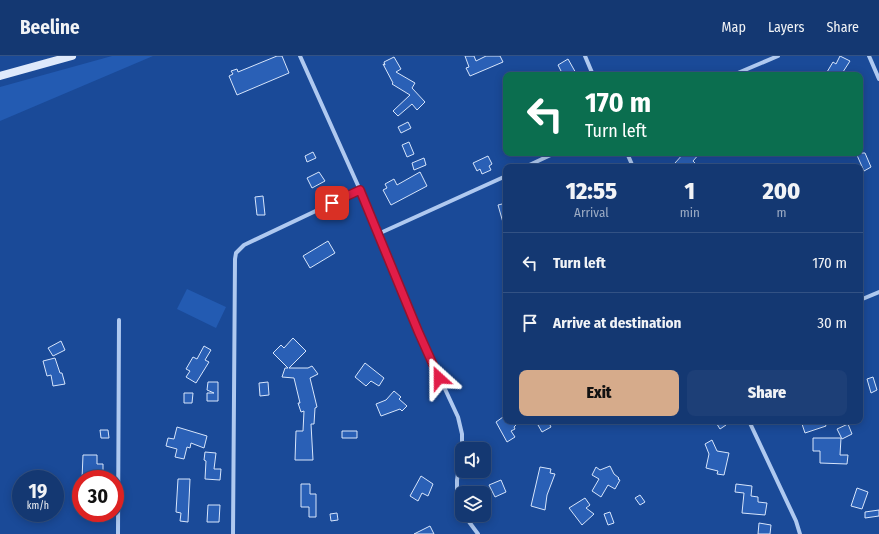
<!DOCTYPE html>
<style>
body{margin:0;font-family:"Fira Sans Condensed",sans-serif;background:#1d3f77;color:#f1f3f6;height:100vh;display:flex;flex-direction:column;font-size:15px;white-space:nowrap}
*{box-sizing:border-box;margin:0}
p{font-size:13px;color:#9dacc4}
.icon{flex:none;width:22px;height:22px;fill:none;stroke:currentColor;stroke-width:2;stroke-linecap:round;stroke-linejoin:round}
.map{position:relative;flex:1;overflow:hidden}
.sheet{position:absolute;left:503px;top:108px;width:360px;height:260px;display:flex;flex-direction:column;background:#143872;border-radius:8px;box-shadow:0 2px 10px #0003,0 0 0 1px #335284}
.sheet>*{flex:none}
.hud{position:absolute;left:503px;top:16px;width:360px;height:84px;border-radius:8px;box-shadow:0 2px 10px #0003,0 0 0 1px #335284;background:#0b6e4f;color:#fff;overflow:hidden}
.tools{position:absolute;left:455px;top:386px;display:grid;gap:8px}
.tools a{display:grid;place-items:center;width:36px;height:36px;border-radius:8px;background:#143872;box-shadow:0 2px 10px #0003,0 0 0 1px #335284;font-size:20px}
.speed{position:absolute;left:12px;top:414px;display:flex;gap:8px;font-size:20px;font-weight:700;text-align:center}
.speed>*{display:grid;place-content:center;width:52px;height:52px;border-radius:50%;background:#143872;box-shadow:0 2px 10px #0003,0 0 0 1px #335284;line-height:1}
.speed small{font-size:10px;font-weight:400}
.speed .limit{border:6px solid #d22;background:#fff;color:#111}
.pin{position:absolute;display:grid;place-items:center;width:34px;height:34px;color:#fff;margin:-17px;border-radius:8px;box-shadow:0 2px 6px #0006}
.me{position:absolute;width:44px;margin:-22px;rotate:336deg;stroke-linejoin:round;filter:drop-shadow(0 0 3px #0008)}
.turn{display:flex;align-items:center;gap:14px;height:84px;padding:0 16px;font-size:18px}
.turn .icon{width:52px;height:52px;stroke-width:2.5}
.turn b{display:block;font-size:28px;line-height:34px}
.eta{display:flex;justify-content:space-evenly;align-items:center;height:68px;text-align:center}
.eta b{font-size:24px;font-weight:800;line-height:28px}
.primary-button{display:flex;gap:8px;margin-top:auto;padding:8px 16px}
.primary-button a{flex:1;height:46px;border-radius:8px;background:#d6ab8b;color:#111;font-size:16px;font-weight:800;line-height:46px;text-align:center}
.primary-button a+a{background:#1d3f77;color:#f1f3f6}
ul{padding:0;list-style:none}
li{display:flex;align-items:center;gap:12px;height:60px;padding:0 16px;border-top:1px solid #335284}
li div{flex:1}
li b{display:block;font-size:15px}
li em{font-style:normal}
header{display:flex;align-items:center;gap:24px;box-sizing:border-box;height:56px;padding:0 20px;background:#143872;border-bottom:1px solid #335284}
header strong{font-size:19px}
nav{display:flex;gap:22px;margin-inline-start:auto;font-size:14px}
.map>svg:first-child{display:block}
</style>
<header>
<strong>Beeline</strong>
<nav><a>Map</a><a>Layers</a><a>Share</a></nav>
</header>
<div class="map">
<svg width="879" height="478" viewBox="0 0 879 478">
<rect width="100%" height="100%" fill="#1a4a98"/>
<path fill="#235bb2" d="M112 0H153L0 65V31Z
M187 233 226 251 216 272 177 253Z"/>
<path fill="#2a60b6" stroke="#d7e5fb" d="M277 0H282L289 17 237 39 229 20 233 18 231 15 237 13 238 16Z
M465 0H474L476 5 486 0H500L503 6 470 20 466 12 469 11Z
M840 0 850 5 841 19H833L827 16 833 6 836 8Z
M394 1 401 13 396 16 415 27 412 32 425 46 417 54 412 48 398 60 393 55 410 39 392 28 393 27 383 8 385 9 384 6Z
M568 3 577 19H563L558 9Z
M408 66 411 72 401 77 398 71Z
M409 86 414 98 407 101 402 89Z
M313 96 316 102 307 106 305 100Z
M684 97H700L693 105 699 111H679L675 107Z
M856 97H865L871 111 864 115Z
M488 100 492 108 489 110 491 114 482 118 480 113 477 115 473 107Z
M424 102 426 109 414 114 412 107Z
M319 116 325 125 312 132 307 122Z
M420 116 427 130 391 149 383 134 387 132 385 128 394 123 397 129Z
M263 140 265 159H257L255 141Z
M506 147V170H504L498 149Z
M328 185 335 197 310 212 303 200Z
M293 282 306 295 289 312H308L312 310 318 318 310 322 317 351 315 352 314 368H311L313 404H295L296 375H303L304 355 301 356 298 347H300L294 322 282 321 285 312H288L273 297 281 289 284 292Z
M61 285 65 294 53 300 48 292Z
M204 290 211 294 205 304 209 306 196 327 186 321 190 315 186 313 193 301 197 303Z
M55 302 60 317H62L65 328 53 330 51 319 47 320 43 305Z
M365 307 384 322 379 330 371 325 366 330 355 321Z
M873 321 877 334 871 337 867 323Z
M208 326H218V345H207V337H214L207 334Z
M268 326 269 339 260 340 259 327Z
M394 335 401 341 399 343 407 350 402 355 400 353 381 360 376 348 386 344Z
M184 337H193L192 347H184Z
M503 361 505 365H514L516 369 514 371 515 373 511 375 515 381 507 386 496 366Z
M546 365H548L551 371 542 376 538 369Z
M715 365H723L726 369 720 373Z
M801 365H824L826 370 805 377Z
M848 368 852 378 842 383 837 373Z
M177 371 207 380 204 392 191 387 190 392 187 391 184 403 175 401 177 393 166 390 168 382 174 383Z
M100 374H108L109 382H101Z
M342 375H357V382H342Z
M813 382H841L840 399H848L847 408 820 407V395H813Z
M712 384 717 395 729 397 724 419 717 418 718 415 706 412 709 398 705 388Z
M205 396 216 397 214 413H221L220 424 205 423 206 405 204 404Z
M83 399H97V408H103V420H92V423H82Z
M610 410 614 418 619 422 618 423 620 424 615 433 608 429 601 441 592 435 599 423 592 419 596 411 600 414Z
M540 411 551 413 550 417 555 418 547 439 545 454 531 450Z
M421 420 433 428 428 440 422 437 418 445 410 440Z
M178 423H190L188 466 180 465 181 457 176 456Z
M501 424 506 436 495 441 489 429Z
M301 428H310V438H316V461H309V451H301Z
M736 428 752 430 751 440 758 441V446L767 447 765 459 742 457 744 437 735 436Z
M857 432 868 436 862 453 851 450Z
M640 439 645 446 640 449 635 442Z
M585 442 590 449 586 452 594 458 582 469 569 452Z
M208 449H220L219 466H207Z
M879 454V460L865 462V456Z
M610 456 614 467 608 469 604 458Z
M337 457 338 464 331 465 330 458Z
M759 467 771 469 770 478H758Z
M430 470 434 478H414Z"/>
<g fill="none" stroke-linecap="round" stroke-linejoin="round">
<path stroke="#afc9f0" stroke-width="4" d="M300 0 360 134 418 275 458 361 462 378V391L457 424V442L462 456
M585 0 593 19
M869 0 879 23
M733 19 778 0
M627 97 633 111
M525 111 555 97
M378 178 506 120
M860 244 879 236
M749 365 796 465 800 478
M464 459 478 478
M118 478 119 264
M233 478 235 203 236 197 244 189 360 134"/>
<path stroke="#dee9fb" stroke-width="8" d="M0 20 72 0"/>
</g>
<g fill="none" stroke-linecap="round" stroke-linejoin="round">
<defs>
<path id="route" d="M332 147 360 134 418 275 439 322"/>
</defs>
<use href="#route" stroke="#92132f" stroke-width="10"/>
<use href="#route" stroke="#e11d48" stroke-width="7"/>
</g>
</svg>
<div class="tools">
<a><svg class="icon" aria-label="sound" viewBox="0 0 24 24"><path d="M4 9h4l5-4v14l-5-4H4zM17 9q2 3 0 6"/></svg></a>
<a><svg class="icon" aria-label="layers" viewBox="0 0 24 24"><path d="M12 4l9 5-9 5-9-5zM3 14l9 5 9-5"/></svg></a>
</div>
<div class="speed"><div>19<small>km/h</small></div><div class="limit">30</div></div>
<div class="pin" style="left:332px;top:147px;background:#d93025"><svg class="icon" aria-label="arrive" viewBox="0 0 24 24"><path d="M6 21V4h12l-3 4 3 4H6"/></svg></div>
<svg class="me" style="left:439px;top:322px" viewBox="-20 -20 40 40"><path d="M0-17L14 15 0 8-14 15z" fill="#e11d48" stroke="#fff" stroke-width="4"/></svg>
<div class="hud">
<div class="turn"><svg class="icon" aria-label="left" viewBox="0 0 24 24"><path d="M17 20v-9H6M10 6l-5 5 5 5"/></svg><div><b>170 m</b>Turn left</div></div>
</div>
<section class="sheet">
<div class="eta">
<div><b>12:55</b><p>Arrival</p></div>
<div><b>1</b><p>min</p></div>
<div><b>200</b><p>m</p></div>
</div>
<ul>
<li><svg class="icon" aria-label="left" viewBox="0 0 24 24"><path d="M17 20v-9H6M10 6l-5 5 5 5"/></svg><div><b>Turn left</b></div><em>170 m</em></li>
<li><svg class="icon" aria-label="arrive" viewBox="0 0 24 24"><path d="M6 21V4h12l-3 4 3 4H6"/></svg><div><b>Arrive at destination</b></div><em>30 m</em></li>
</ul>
<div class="primary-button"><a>Exit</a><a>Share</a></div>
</section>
</div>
